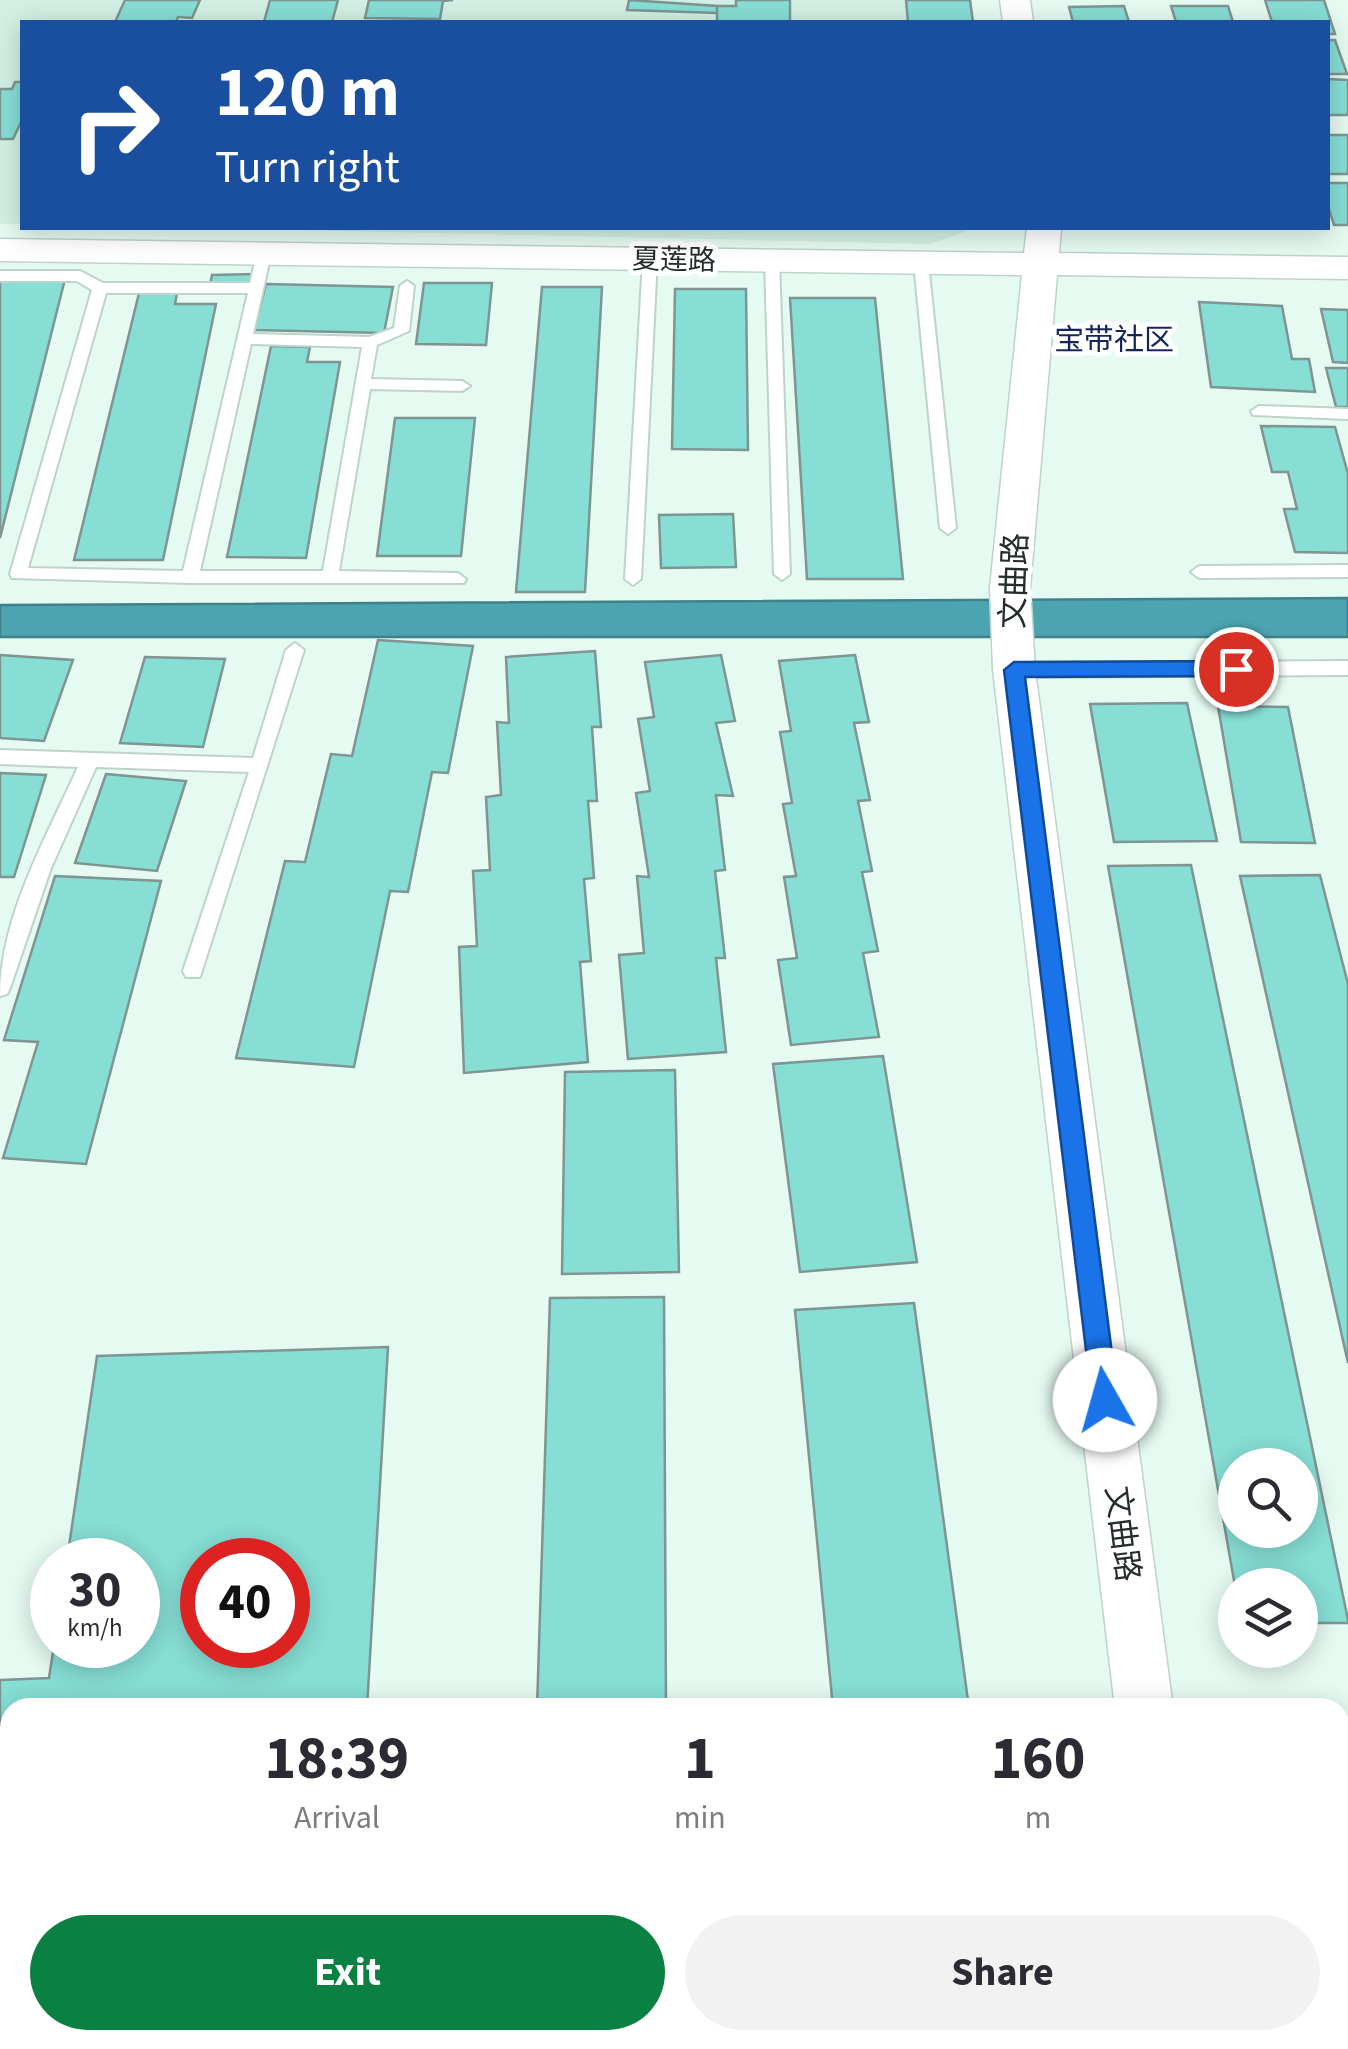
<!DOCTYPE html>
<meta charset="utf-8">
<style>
body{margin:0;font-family:"Source Sans 3","Noto Sans SC",sans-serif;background:#f2f2f3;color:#2b2b33;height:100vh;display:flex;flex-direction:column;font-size:38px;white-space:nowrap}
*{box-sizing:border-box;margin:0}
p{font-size:32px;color:#7c7c81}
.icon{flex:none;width:55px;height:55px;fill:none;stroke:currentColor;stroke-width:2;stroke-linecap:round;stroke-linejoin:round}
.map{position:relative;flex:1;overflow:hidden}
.sheet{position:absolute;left:0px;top:1698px;width:1350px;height:352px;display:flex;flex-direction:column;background:#fff;border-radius:30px 30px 0 0;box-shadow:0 5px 25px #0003}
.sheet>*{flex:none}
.guide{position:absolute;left:20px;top:20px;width:1310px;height:210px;border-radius:0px;box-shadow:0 5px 25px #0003;background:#1a4fa0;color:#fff;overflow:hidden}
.controls{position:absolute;left:1218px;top:1448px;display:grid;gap:20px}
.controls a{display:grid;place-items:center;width:100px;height:100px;border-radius:50%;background:#fff;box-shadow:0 5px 25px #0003;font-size:50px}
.speed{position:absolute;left:30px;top:1538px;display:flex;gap:20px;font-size:50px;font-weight:700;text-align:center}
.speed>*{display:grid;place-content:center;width:130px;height:130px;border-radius:50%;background:#fff;box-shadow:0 5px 25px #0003;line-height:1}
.speed small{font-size:25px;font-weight:400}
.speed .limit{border:15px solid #d22;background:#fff;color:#111}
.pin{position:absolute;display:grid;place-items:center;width:85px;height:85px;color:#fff;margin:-42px;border:5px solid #fff;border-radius:50%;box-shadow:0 2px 10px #0007}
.me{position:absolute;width:110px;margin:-55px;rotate:353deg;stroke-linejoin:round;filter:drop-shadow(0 0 8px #0008)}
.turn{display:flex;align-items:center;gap:35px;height:210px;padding:0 30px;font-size:45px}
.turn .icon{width:130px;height:130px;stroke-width:2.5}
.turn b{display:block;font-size:70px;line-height:85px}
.eta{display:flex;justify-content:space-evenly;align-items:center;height:170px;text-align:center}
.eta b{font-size:60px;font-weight:700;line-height:70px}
.cta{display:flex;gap:20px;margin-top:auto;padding:20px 30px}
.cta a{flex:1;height:115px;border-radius:60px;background:#0b8043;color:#fff;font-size:40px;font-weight:700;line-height:115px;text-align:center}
.cta a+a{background:#f2f2f3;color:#2b2b33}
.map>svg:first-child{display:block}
</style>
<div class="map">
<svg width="1348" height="2049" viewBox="0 0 1348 2049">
<rect width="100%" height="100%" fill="#e5faf1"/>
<path fill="#d2f0e3" d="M0 0H965L967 22H22V224H0Z
M208 228H975L930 244Z"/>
<path fill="#4ba4b0" stroke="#408088" stroke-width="2.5" d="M1348 598V637H0V605Z"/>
<path fill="#86ded5" stroke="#7e9592" stroke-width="2.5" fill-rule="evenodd" d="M125 0H200L192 18 178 17 176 22H115Z
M270 0H338L332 22H264Z
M369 0H453L443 1 440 19 365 18Z
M629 0 717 6V13L627 10Z
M736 0H790V22H717V6H736Z
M906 0H970L973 22H908Z
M1265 0H1324L1335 34H1328V22H1272Z
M1124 6 1129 22H1073L1069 7Z
M1171 6H1228L1233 22H1176Z
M1328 40H1335L1347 74H1328Z
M1328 79 1348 80V115H1328Z
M15 82H22V120L13 139H0V89H12Z
M1328 135H1348V174H1328Z
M1328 183H1348V225H1334L1328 206Z
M254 274 252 284 210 285 212 275Z
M65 279 0 538V280Z
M424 283H492L486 345 416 344Z
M266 284 393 287 384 333 254 330Z
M542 287H602L585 592H516Z
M675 289H746L748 450 672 449Z
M139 293H177L175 304H216L163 560H74Z
M790 298H875L903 579H807Z
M1199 302 1282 306 1292 359H1309L1315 392 1211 387Z
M1321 309 1348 310V363L1333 362Z
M271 346 310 347 307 362H340L306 558 227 557Z
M1326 368H1348V407H1336Z
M395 418H475L461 556H377Z
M1261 426 1335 427 1348 474V553L1295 552 1284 509H1297L1288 472H1272Z
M733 514 736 567 661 568 659 515Z
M378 640 473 646 448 773 432 772 408 892 390 891 354 1067 236 1058 285 861 305 862 331 754 352 756Z
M595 651 601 727H592L597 801H588L594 878 584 879 591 961 580 962 588 1062 464 1073 459 947 477 946 473 871 490 870 486 797 501 795 497 722 509 723 506 657Z
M0 655 73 660 44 741 0 738Z
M721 655 735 721 716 723 733 796 716 795 725 870 715 871 725 958H716L726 1052 628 1059 619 955 644 953 637 876 649 877 636 793 650 791 638 719 654 717 645 662Z
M855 655 869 722 854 723 870 800 858 801 872 871 862 872 878 951 863 953 879 1037 791 1045 778 960 797 958 784 877 796 876 783 804 792 803 780 732 791 731 779 661Z
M145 657 225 659 203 747 120 743Z
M1187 703 1217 841 1114 842 1090 704Z
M1218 706 1288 707 1315 843 1241 842Z
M0 773 46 775 14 877H0Z
M106 774 186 781 157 871 75 863Z
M1191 865 1348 1620V1623H1300V1585L1235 1586 1108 866ZM1235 1465H1300V1530H1235Z
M1320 875 1348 984V1363L1240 876Z
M55 876 161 881 86 1164 3 1158 38 1042 4 1040Z
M883 1056 917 1262 800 1272 773 1064Z
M675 1070 679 1272 562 1274 565 1072Z
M664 1297 666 1708H537L550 1298Z
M914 1303 969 1708H833L795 1310Z
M388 1347 367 1708H10V2024L0 2025V1680L49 1678 54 1645H138V1560H67L97 1356ZM202 1560H288V1645H202Z"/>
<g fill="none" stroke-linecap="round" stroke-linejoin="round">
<defs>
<path id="service" d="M264 249 271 254 253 334 369 337 394 328 400 286 407 281 414 286 409 331 377 345 371 379 462 381 470 386 462 391 370 389 339 571 458 573 466 579 464 583H190L12 578 10 574 92 290 77 281H0V271H80L103 283H250L257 254ZM106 293H248L183 571 28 568ZM251 344 362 347 323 571H200Z
M650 254 657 259 641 579 633 585 625 579 643 259Z
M772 256 779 261 790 574 782 580 774 574 765 261Z
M921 258 928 263 956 528 948 534 940 528 914 263Z
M1259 406 1348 409V419L1253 415 1251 411Z
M1348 565V577L1199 578 1191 572 1199 566Z
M295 643 304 650 200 977H186L183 971 249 772 96 767 51 868 10 988 7 994 0 996C0 917 46 838 78 767L0 764V750L253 758 286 650Z
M1348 661V675L1014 677 1005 670 1014 663Z"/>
<path id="tertiary" d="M1000 0H1030L1033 22H1003Z
M1027 228H1061L1059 253 1348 257V279L1057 275 1030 588 1035 670 1173 1708H1115L993 670 990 588 1022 275 0 261V239L1024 253Z
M1153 2040H1217L1218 2049H1154Z"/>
</defs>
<use href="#service" stroke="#bed3c9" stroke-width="4"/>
<use href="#tertiary" stroke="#bed3c9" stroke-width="3"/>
<use href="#service" fill="#fff" fill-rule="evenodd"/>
<use href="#tertiary" fill="#fff" fill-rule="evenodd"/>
</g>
<path fill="#1a73e8" stroke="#114b97" stroke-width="2.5" d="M1236 661 1246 669 1236 676 1025 677 1118 1400 1114 1409 1105 1413 1096 1409 1092 1400 1004 670 1014 662Z"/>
<g text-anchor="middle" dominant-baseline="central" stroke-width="10" stroke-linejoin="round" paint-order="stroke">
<g font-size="28" fill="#252d29" stroke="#fff">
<text transform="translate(674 260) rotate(1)">夏莲路</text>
</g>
<g font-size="30" fill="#14255b" stroke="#fff">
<text x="1114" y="340">宝带社区</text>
</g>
<g font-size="32" fill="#252d29" stroke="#fff">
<text transform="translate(1015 581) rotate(-88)">文曲路</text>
<text transform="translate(1122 1534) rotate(83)">文曲路</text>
</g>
</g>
</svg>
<div class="controls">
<a><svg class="icon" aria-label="search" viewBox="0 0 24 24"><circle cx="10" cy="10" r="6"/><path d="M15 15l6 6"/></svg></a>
<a><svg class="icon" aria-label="layers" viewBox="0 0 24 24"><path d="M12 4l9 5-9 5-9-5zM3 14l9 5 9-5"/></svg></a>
</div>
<div class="speed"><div>30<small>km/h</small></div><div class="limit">40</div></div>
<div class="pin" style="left:1236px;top:669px;background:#d93025"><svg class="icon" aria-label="arrive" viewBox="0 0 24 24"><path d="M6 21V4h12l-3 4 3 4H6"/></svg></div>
<svg class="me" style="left:1105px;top:1400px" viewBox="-20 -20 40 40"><circle r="19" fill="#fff"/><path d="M0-13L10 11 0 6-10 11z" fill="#1a73e8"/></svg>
<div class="guide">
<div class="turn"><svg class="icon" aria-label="right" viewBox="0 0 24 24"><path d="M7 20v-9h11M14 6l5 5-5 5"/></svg><div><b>120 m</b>Turn right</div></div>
</div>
<section class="sheet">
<div class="eta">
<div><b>18:39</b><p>Arrival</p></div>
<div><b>1</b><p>min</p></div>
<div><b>160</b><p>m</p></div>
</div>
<div class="cta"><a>Exit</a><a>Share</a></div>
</section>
</div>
